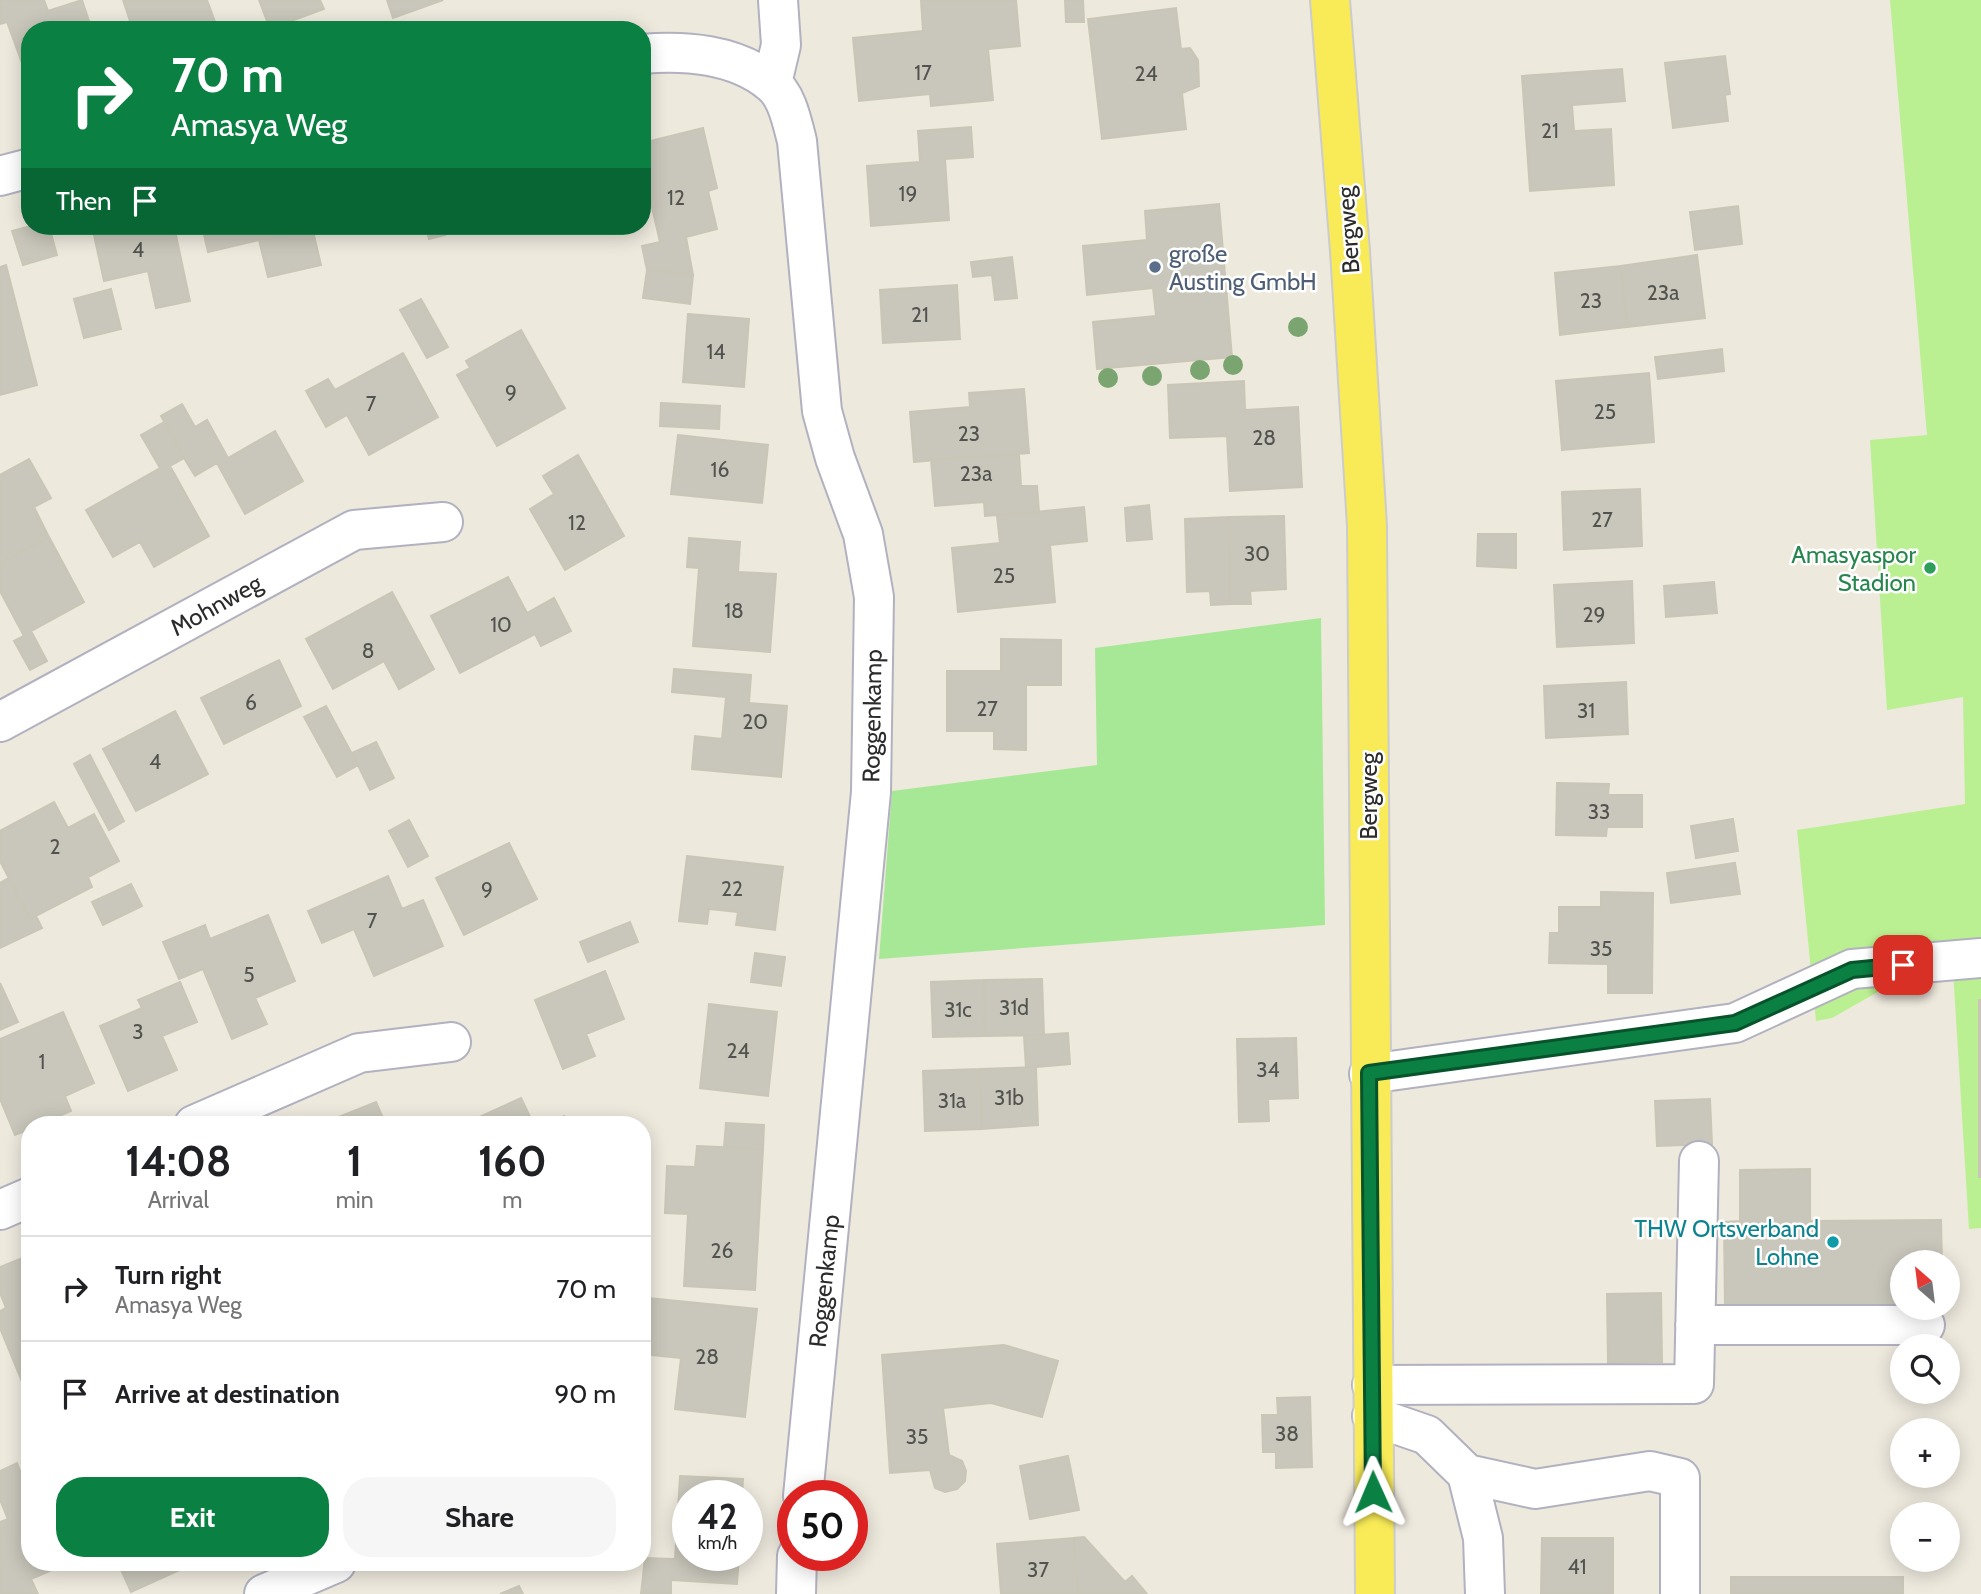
<!DOCTYPE html>
<meta charset="utf-8">
<style>
body{margin:0;font-family:Cabin,sans-serif;background:#f6f6f6;color:#202124;height:100vh;display:flex;flex-direction:column;font-size:26px;white-space:nowrap}
*{box-sizing:border-box;margin:0}
p{font-size:23px;color:#757577}
.icon{flex:none;width:38px;height:38px;fill:none;stroke:currentColor;stroke-width:2;stroke-linecap:round;stroke-linejoin:round}
.map{position:relative;flex:1;overflow:hidden}
.details{position:absolute;left:21px;top:1116px;width:630px;height:455px;display:flex;flex-direction:column;background:#fff;border-radius:28px;box-shadow:0 4px 18px #0003}
.details>*{flex:none}
.guide{position:absolute;left:21px;top:21px;width:630px;height:214px;border-radius:28px;box-shadow:0 4px 18px #0003;background:#0b8043;color:#fff;overflow:hidden}
.needle{width:46px;rotate:332deg}
.buttons{position:absolute;left:1890px;top:1250px;display:grid;gap:14px}
.buttons a{display:grid;place-items:center;width:70px;height:70px;border-radius:50%;background:#fff;box-shadow:0 4px 18px #0003;font-size:35px}
.speed{position:absolute;left:672px;top:1480px;display:flex;gap:14px;font-size:35px;font-weight:700;text-align:center}
.speed>*{display:grid;place-content:center;width:91px;height:91px;border-radius:50%;background:#fff;box-shadow:0 4px 18px #0003;line-height:1}
.speed small{font-size:18px;font-weight:400}
.speed .limit{border:10px solid #d22;background:#fff;color:#111}
.pin{position:absolute;display:grid;place-items:center;width:60px;height:60px;color:#fff;margin:-30px;border-radius:14px;box-shadow:0 4px 10px #0006}
.me{position:absolute;width:77px;margin:-38px;rotate:359deg;stroke-linejoin:round;filter:drop-shadow(0 0 5px #0008)}
.turn{display:flex;align-items:center;gap:24px;height:147px;padding:0 35px;font-size:32px}
.turn .icon{width:91px;height:91px;stroke-width:2.5}
.turn b{display:block;font-size:49px;line-height:60px}
.then{display:flex;align-items:center;height:66px;padding:0 35px;background:#0003;gap:14px;font-size:26px}
.eta{display:flex;justify-content:space-evenly;align-items:center;height:119px;text-align:center}
.eta b{font-size:42px;font-weight:700;line-height:49px}
.button{display:flex;gap:14px;margin-top:auto;padding:14px 35px}
.button a{flex:1;height:80px;border-radius:28px;background:#0b8043;color:#fff;font-size:28px;font-weight:700;line-height:80px;text-align:center}
.button a+a{background:#f6f6f6;color:#202124}
ul{padding:0;list-style:none}
li{display:flex;align-items:center;gap:21px;height:105px;padding:0 35px;border-top:2px solid #e0e0e0}
li div{flex:1}
li b{display:block;font-size:26px}
li em{font-style:normal}
.map>svg:first-child{display:block}
</style>
<div class="map">
<svg width="1981" height="1594" viewBox="0 0 1981 1594">
<rect width="100%" height="100%" fill="#eee9dd"/>
<path fill="#a6e896" d="M1321 618 1325 925 879 959 892 791 1097 765 1095 648Z"/>
<path fill="#baf091" d="M1890 0H1981V1228L1969 1229 1953 970 1911 973 1832 1018 1816 1021 1797 830 1965 804 1963 697 1887 710 1870 440 1927 435Z"/>
<path fill="#c9c7bb" stroke="#cac6b6" stroke-width="2" d="M0 0H44L48 11 82 0 92 30H30V85L7 22 0 24Z
M123 0H207L218 30H133Z
M259 0H320L324 9 270 29Z
M387 0H443L393 18Z
M921 0H1016L1020 46 988 49 993 100 931 106 930 94 859 101 853 38 923 31Z
M1065 0H1083L1084 22H1066Z
M1176 8 1181 49 1190 48 1198 60 1199 86 1182 93 1186 129 1102 139 1088 19Z
M1725 56 1730 94 1725 95 1728 121 1673 128 1665 63Z
M1622 69 1625 101 1572 105 1574 131 1611 129 1614 185 1530 191 1522 76Z
M971 127 973 157 945 159 949 220 871 226 867 166 920 162 918 131Z
M703 128 717 188 708 191 717 229 686 237 693 275 647 270 642 246 660 242 651 203 642 205V143Z
M1219 204 1232 357 1097 369 1093 322 1156 316 1153 288 1087 295 1083 246 1147 240 1145 211Z
M1738 206 1742 244 1695 250 1690 212Z
M31 226H49L57 255 23 265 12 231Z
M92 226H174L190 301 156 308 148 271 104 281Z
M202 226H273L276 236 312 227 321 265 268 277 259 240 208 252Z
M426 226H443L445 235 429 239Z
M1697 255 1705 318 1628 327 1620 266Z
M1012 257 1017 298 995 300 992 275 973 277 971 262Z
M6 265 37 385 0 395V267Z
M1620 266 1628 327 1560 335 1555 273Z
M647 270 693 275 690 304 643 298Z
M957 285 960 339 883 343 880 290Z
M111 289 121 329 84 338 74 299Z
M421 299 448 347 427 358 400 310Z
M688 314 749 319 744 387 683 382Z
M521 330 565 408 497 446 457 375 470 368 466 361Z
M1722 349 1724 371 1658 379 1655 357Z
M403 353 438 417 369 455 347 415 326 427 306 391 328 379 335 390Z
M1649 373 1654 442 1562 450 1556 381Z
M1244 381 1245 410 1298 407 1302 487 1230 491 1227 436 1170 438 1168 385Z
M1024 389 1029 453 914 462 910 412 970 407 969 393Z
M661 403 720 406 719 429 660 426Z
M182 404 195 427 207 420 228 458 275 431 303 481 245 514 217 463 195 476 184 458 161 416Z
M164 422 184 458 170 466 209 536 154 567 140 542 113 557 86 510 160 468 141 435Z
M678 435 768 445 762 503 671 494Z
M1019 454 1021 486H1037L1039 512 985 516 984 502 935 506 931 460Z
M578 455 624 536 565 570 530 509 554 494 543 476Z
M29 459 51 498 34 507 49 537 0 563V475Z
M1640 489 1642 546 1564 550 1562 492Z
M1149 505 1152 539 1127 541 1125 508Z
M1084 507 1087 541 1050 545 1055 602 958 612 952 548 1000 543 997 516Z
M1284 516 1286 589 1250 591 1251 604H1230L1228 517Z
M1228 517 1230 604 1211 605 1210 591 1187 592 1185 519Z
M1478 534H1516V568L1477 566Z
M49 537 84 602 31 631 47 661 30 670 14 641 24 636 0 591V563Z
M689 538 740 542 738 572 776 574 770 652 693 646 699 568 687 567Z
M508 577 527 613 554 598 571 631 541 646 535 634 460 673 431 616Z
M1632 581 1634 643 1557 647 1554 585Z
M1714 582 1717 613 1666 617 1664 586Z
M392 592 434 669 399 689 384 661 333 689 306 639Z
M1001 639 1061 640V685H1026V750L994 749V731H947V671H1001Z
M279 660 301 706 224 744 201 698Z
M674 669 751 675 749 703 787 706 781 777 692 769 695 736 722 739 726 697 672 692Z
M1626 682 1628 734 1546 738 1544 686Z
M326 706 358 765 337 777 304 717Z
M175 711 208 774 136 811 103 749Z
M376 742 394 778 370 790 352 753Z
M90 755 124 821 109 830 74 764Z
M1557 783 1609 784 1608 795H1642V827H1607L1606 836 1556 835Z
M54 802 68 828 94 814 119 861 88 877 92 887 30 919 0 861V831Z
M1733 819 1738 851 1696 858 1691 826Z
M409 820 428 856 408 867 389 831Z
M509 843 537 899 464 935 436 878Z
M687 856 783 867 775 930 736 925 738 912 709 909 707 924 679 921Z
M1735 863 1740 894 1671 903 1667 873Z
M388 876 402 909 423 900 443 946 374 976 354 929 322 943 308 911Z
M9 878 30 919 36 916 42 928 0 948V883Z
M131 884 142 906 103 925 92 902Z
M1601 892 1653 893 1652 993H1608V964L1549 963 1550 933H1559V907H1601Z
M268 915 295 981 255 998 267 1024 232 1039 203 969 179 979 163 942 205 925 210 939Z
M630 922 638 942 588 962 580 942Z
M755 953 785 957 781 986 751 982Z
M605 971 624 1019 586 1034 595 1056 563 1069 535 1000Z
M1042 979 1044 1035 985 1036 984 980Z
M984 980 985 1036 933 1037 931 982Z
M180 982 197 1022 162 1036 177 1070 128 1091 100 1026 142 1008 138 1000Z
M0 983 18 1022 0 1030Z
M1979 1000H1981V1177H1979Z
M709 1004 777 1012 768 1096 700 1088Z
M63 1012 94 1083 65 1096 71 1111 38 1125H30V1129L15 1135 0 1099V1039Z
M1068 1033 1070 1064 1026 1068 1024 1036Z
M1296 1038 1298 1098 1268 1099 1269 1121 1239 1122 1237 1039Z
M1036 1067 1038 1125 982 1129 980 1069Z
M980 1069 982 1129 925 1131 923 1071Z
M521 1098 534 1125H462Z
M1710 1099 1712 1144 1657 1146 1655 1101Z
M376 1102 386 1125H319Z
M564 1116 568 1125H544Z
M726 1123 764 1125 763 1149 724 1147Z
M697 1146 763 1149 755 1290 684 1286 688 1214 665 1213 667 1166 695 1167Z
M1810 1169V1221L1941 1220 1942 1262H1902V1307L1725 1308 1724 1222 1740 1221V1170Z
M30 1255V1381L23 1384 0 1328V1311L6 1308 0 1293V1267Z
M1661 1293 1662 1362 1608 1363 1607 1294Z
M648 1298 757 1309 745 1417 675 1409 681 1358 642 1354Z
M1004 1345 1058 1361 1042 1417 991 1403 943 1408 949 1455 962 1461 966 1471 965 1481 957 1489 945 1492 935 1488 930 1470 890 1473 882 1355Z
M1310 1397 1312 1467 1276 1468V1452H1263L1262 1415H1278L1277 1398Z
M30 1451V1472L22 1454Z
M1068 1456 1079 1510 1030 1519 1020 1466Z
M17 1463 30 1497V1563H59L61 1566 31 1579 38 1594H0V1522L8 1519 0 1500V1471Z
M680 1476 743 1479 742 1496H688V1556H739L737 1584 671 1580V1594H641L645 1558 675 1559Z
M1084 1537 1125 1582 1132 1576 1147 1594H1078L1074 1538Z
M1074 1538 1078 1594H1001L997 1544Z
M1542 1538H1613V1594H1541Z
M118 1563H195L131 1592Z
M1731 1577H1903V1594H1731Z
M519 1586 523 1594H500Z"/>
<g fill="none" stroke-linecap="round" stroke-linejoin="round">
<defs>
<path id="minor" d="M642 54C685 50 736 54 771 83 787 95 792 122 797 141L822 411 835 458 863 534 874 597 871 792 803 1496
M772 83 781 45 778 0
M0 176 30 168
M0 722 354 530 443 522
M1369 1074 1735 1023 1852 969 1981 958
M194 1125 359 1053 451 1042
M0 1210 30 1197
M1695 1325H1925
M1372 1385 1694 1384 1699 1161
M1372 1416 1427 1435 1467 1474 1483 1538 1485 1594
M1467 1474 1535 1489 1650 1471 1680 1478V1594
M264 1594 336 1563
M796 1594 797 1556"/>
<path id="major" d="M1330 0 1350 251 1367 526 1375 1594"/>
</defs>
<use href="#minor" stroke="#b1b1c0" stroke-width="42"/>
<use href="#major" stroke="#ccc" stroke-width="42"/>
<use href="#minor" stroke="#fff" stroke-width="38"/>
<use href="#major" stroke="#f9eb57" stroke-width="38"/>
</g>
<g fill="#7aa570">
<circle cx="1298" cy="327" r="10"/>
<circle cx="1233" cy="365" r="10"/>
<circle cx="1200" cy="370" r="10"/>
<circle cx="1152" cy="376" r="10"/>
<circle cx="1108" cy="378" r="10"/>
</g>
<g fill="none" stroke-linecap="round" stroke-linejoin="round">
<defs>
<path id="route" d="M1373 1492 1369 1073 1735 1023 1852 970 1903 965"/>
</defs>
<use href="#route" stroke="#07532c" stroke-width="18"/>
<use href="#route" stroke="#0b8043" stroke-width="12"/>
</g>
<circle fill="#5c6f8a" stroke="#fff" stroke-width="2.5" cx="1155" cy="267" r="7"/>
<circle fill="#2e9e5b" stroke="#fff" stroke-width="2.5" cx="1930" cy="568" r="7"/>
<circle fill="#0f9aa8" stroke="#fff" stroke-width="2.5" cx="1833" cy="1242" r="7"/>
<g text-anchor="middle" dominant-baseline="central" stroke-width="5" stroke-linejoin="round" paint-order="stroke">
<g font-size="21" fill="#52524f">
<text x="923" y="72">17</text>
<text x="1146" y="73">24</text>
<text x="1550" y="130">21</text>
<text x="908" y="193">19</text>
<text x="676" y="197">12</text>
<text x="138" y="249">4</text>
<text x="1663" y="292">23a</text>
<text x="1591" y="300">23</text>
<text x="920" y="314">21</text>
<text x="716" y="351">14</text>
<text x="511" y="392">9</text>
<text x="371" y="403">7</text>
<text x="1605" y="411">25</text>
<text x="969" y="433">23</text>
<text x="1264" y="437">28</text>
<text x="720" y="469">16</text>
<text x="976" y="473">23a</text>
<text x="1602" y="519">27</text>
<text x="577" y="522">12</text>
<text x="1257" y="553">30</text>
<text x="1004" y="575">25</text>
<text x="734" y="610">18</text>
<text x="1594" y="614">29</text>
<text x="501" y="624">10</text>
<text x="368" y="650">8</text>
<text x="251" y="702">6</text>
<text x="987" y="708">27</text>
<text x="1586" y="710">31</text>
<text x="755" y="721">20</text>
<text x="155" y="761">4</text>
<text x="1599" y="811">33</text>
<text x="55" y="846">2</text>
<text x="732" y="888">22</text>
<text x="487" y="889">9</text>
<text x="372" y="920">7</text>
<text x="1601" y="948">35</text>
<text x="249" y="974">5</text>
<text x="1014" y="1007">31d</text>
<text x="958" y="1009">31c</text>
<text x="138" y="1031">3</text>
<text x="738" y="1050">24</text>
<text x="42" y="1061">1</text>
<text x="1268" y="1069">34</text>
<text x="1009" y="1097">31b</text>
<text x="952" y="1100">31a</text>
<text x="722" y="1250">26</text>
<text x="707" y="1356">28</text>
<text x="1287" y="1433">38</text>
<text x="917" y="1436">35</text>
<text x="1577" y="1566">41</text>
<text x="1038" y="1569">37</text>
</g>
<g font-size="24" fill="#2b2b2b" stroke="#fff">
<text transform="translate(1348 230) rotate(-94)">Bergweg</text>
<text transform="translate(216 605) rotate(-29)">Mohnweg</text>
<text transform="translate(872 716) rotate(-89)">Roggenkamp</text>
<text transform="translate(1368 796) rotate(-90)">Bergweg</text>
<text transform="translate(824 1281) rotate(-84)">Roggenkamp</text>
</g>
<g font-size="24" fill="#4e5e75" stroke="#fff" text-anchor="start">
<text x="1169" y="253">große<tspan x="1169" dy="28">Austing GmbH</tspan></text>
</g>
<g font-size="24" fill="#27864d" stroke="#fff" text-anchor="end">
<text x="1916" y="554">Amasyaspor<tspan x="1916" dy="28">Stadion</tspan></text>
</g>
<g font-size="24" fill="#0d838f" stroke="#fff" text-anchor="end">
<text x="1819" y="1228">THW Ortsverband<tspan x="1819" dy="28">Lohne</tspan></text>
</g>
</g>
</svg>
<div class="buttons">
<a><svg class="needle" viewBox="-14 -14 28 28"><path d="M0-13l5 13h-10z" fill="#e53935"/><path d="M0 13l5-13h-10z" fill="#757577"/></svg></a>
<a><svg class="icon" aria-label="search" viewBox="0 0 24 24"><circle cx="10" cy="10" r="6"/><path d="M15 15l6 6"/></svg></a>
<a>+</a>
<a>−</a>
</div>
<div class="speed"><div>42<small>km/h</small></div><div class="limit">50</div></div>
<div class="pin" style="left:1903px;top:965px;background:#d93025"><svg class="icon" aria-label="arrive" viewBox="0 0 24 24"><path d="M6 21V4h12l-3 4 3 4H6"/></svg></div>
<svg class="me" style="left:1373px;top:1492px" viewBox="-20 -20 40 40"><path d="M0-17L14 15 0 8-14 15z" fill="#0b8043" stroke="#fff" stroke-width="4"/></svg>
<div class="guide">
<div class="turn"><svg class="icon" aria-label="right" viewBox="0 0 24 24"><path d="M7 20v-9h11M14 6l5 5-5 5"/></svg><div><b>70 m</b>Amasya Weg</div></div>
<div class="then">Then<svg class="icon" aria-label="arrive" viewBox="0 0 24 24"><path d="M6 21V4h12l-3 4 3 4H6"/></svg></div>
</div>
<section class="details">
<div class="eta">
<div><b>14:08</b><p>Arrival</p></div>
<div><b>1</b><p>min</p></div>
<div><b>160</b><p>m</p></div>
</div>
<ul>
<li><svg class="icon" aria-label="right" viewBox="0 0 24 24"><path d="M7 20v-9h11M14 6l5 5-5 5"/></svg><div><b>Turn right</b><p>Amasya Weg</p></div><em>70 m</em></li>
<li><svg class="icon" aria-label="arrive" viewBox="0 0 24 24"><path d="M6 21V4h12l-3 4 3 4H6"/></svg><div><b>Arrive at destination</b></div><em>90 m</em></li>
</ul>
<div class="button"><a>Exit</a><a>Share</a></div>
</section>
</div>
